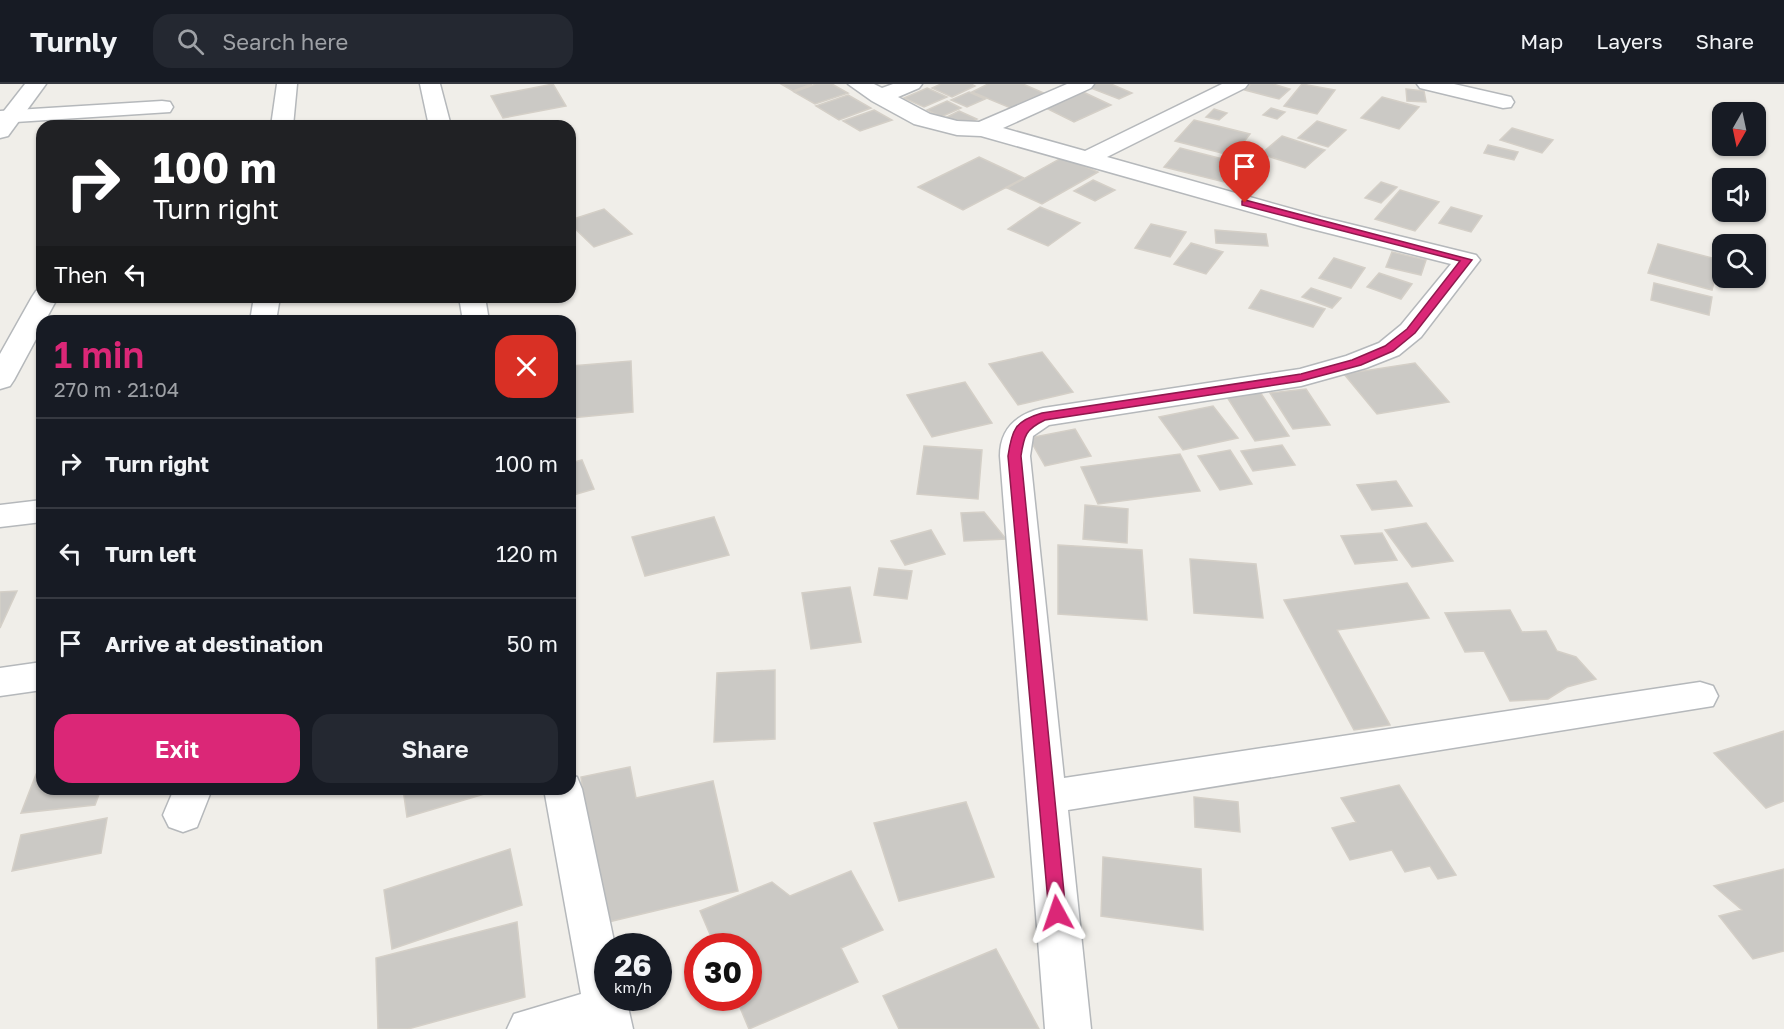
<!DOCTYPE html>
<meta charset="utf-8">
<style>
body{margin:0;font-family:"Golos Text",sans-serif;background:#242831;color:#f1f3f6;height:100vh;display:flex;flex-direction:column;font-size:22px;white-space:nowrap}
*{box-sizing:border-box;margin:0}
p{font-size:20px;color:#9ea1a6}
.icon{flex:none;width:33px;height:33px;fill:none;stroke:currentColor;stroke-width:2;stroke-linecap:round;stroke-linejoin:round}
.map{position:relative;flex:1;overflow:hidden}
.sheet{position:absolute;left:36px;top:231px;width:540px;height:480px;display:flex;flex-direction:column;background:#171b24;border-radius:18px;box-shadow:0 2px 4px #0004}
.sheet>*{flex:none}
.top-card{position:absolute;left:36px;top:36px;width:540px;height:183px;border-radius:18px;box-shadow:0 2px 4px #0004;background:#202124;color:#fff;overflow:hidden}
.needle{width:39px;rotate:189deg}
.tools{position:absolute;left:1712px;top:18px;display:grid;gap:12px}
.tools a{display:grid;place-items:center;width:54px;height:54px;border-radius:12px;background:#171b24;box-shadow:0 2px 4px #0004;font-size:30px}
.speed{position:absolute;left:594px;top:849px;display:flex;gap:12px;font-size:30px;font-weight:700;text-align:center}
.speed>*{display:grid;place-content:center;width:78px;height:78px;border-radius:50%;background:#171b24;box-shadow:0 2px 4px #0004;line-height:1}
.speed small{font-size:15px;font-weight:400}
.speed .limit{border:9px solid #d22;background:#fff;color:#111}
.pin{position:absolute;display:grid;place-items:center;width:51px;height:51px;color:#fff;margin:-62px -26px;border-radius:50% 50% 50% 0;rotate:-45deg;box-shadow:0 0 6px #0007}
.pin .icon{rotate:45deg}
.me{position:absolute;width:66px;margin:-33px;rotate:355deg;stroke-linejoin:round;filter:drop-shadow(0 0 4px #0008)}
.turn{display:flex;align-items:center;gap:21px;height:126px;padding:0 18px;font-size:27px}
.turn .icon{width:78px;height:78px;stroke-width:2.5}
.turn b{display:block;font-size:42px;line-height:51px}
.then{display:flex;align-items:center;height:57px;padding:0 18px;background:#0003;gap:12px;font-size:22px}
.round{display:grid;place-items:center;flex:none;width:63px;height:63px;border-radius:18px;background:#242831}
.head{display:flex;align-items:center;justify-content:space-between;height:102px;padding:0 18px}
h1{font-size:36px;font-weight:600;line-height:45px;color:#db2777}
.action{display:flex;gap:12px;margin-top:auto;padding:12px 18px}
.action a{flex:1;height:69px;border-radius:18px;background:#db2777;color:#fff;font-size:24px;font-weight:600;line-height:69px;text-align:center}
.action a+a{background:#242831;color:#f1f3f6}
ul{padding:0;list-style:none}
li{display:flex;align-items:center;gap:18px;height:90px;padding:0 18px;border-top:2px solid #363941}
li div{flex:1}
li b{display:block;font-size:22px}
li em{font-style:normal}
header{display:flex;align-items:center;gap:36px;box-sizing:border-box;height:84px;padding:0 30px;background:#171b24;border-bottom:2px solid #363941}
header strong{font-size:28px}
nav{display:flex;gap:33px;margin-inline-start:auto;font-size:21px}
.search{width:420px;height:54px;background:#242831;display:flex;align-items:center;gap:15px;box-sizing:border-box;padding:0 21px;border-radius:18px;color:#9ea1a6;font-size:22px}
.map>svg:first-child{display:block}
</style>
<header>
<strong>Turnly</strong>
<div class="search"><svg class="icon" aria-label="search" viewBox="0 0 24 24"><circle cx="10" cy="10" r="6"/><path d="M15 15l6 6"/></svg>Search here</div>
<nav><a>Map</a><a>Layers</a><a>Share</a></nav>
</header>
<div class="map">
<svg width="1784" height="945" viewBox="0 0 1784 945">
<rect width="100%" height="100%" fill="#f0eee9"/>
<path fill="#cbc9c5" stroke="#d4cfc7" stroke-width="1.5" d="M553 0 566 22 503 34 491 12Z
M781 0H812L793 7Z
M816 0H832L848 9 815 20 794 8Z
M941 0H971L975 2 952 13 932 4Z
M988 0H1023L1046 10 1013 25 972 8Z
M1094 0H1111L1132 9 1119 15 1088 3Z
M1251 0H1273L1290 5 1279 15 1245 6Z
M1302 0 1335 6 1317 30 1284 22Z
M927 4 947 13 924 23 904 14Z
M1406 5 1424 7 1426 18 1407 17Z
M1081 7 1111 21 1074 38 1044 23Z
M969 8 985 15 967 23 951 16Z
M848 11 871 24 839 36 816 22Z
M1382 13 1419 23 1399 45 1361 34Z
M947 17 961 24 941 33 927 26Z
M1271 24 1285 28 1277 35 1263 31Z
M1214 25 1227 29 1219 36 1206 33Z
M874 26 892 36 860 47 843 37Z
M959 27 977 35 964 42 945 34Z
M1194 36 1250 50 1233 72 1175 57Z
M1317 37 1346 46 1328 63 1298 54Z
M1512 44 1553 56 1542 69 1500 56Z
M1282 52 1325 66 1305 84 1261 70Z
M1488 61 1518 68 1514 76 1484 69Z
M1180 64 1238 79 1224 98 1164 83Z
M979 73 1024 94 963 126 918 103Z
M1063 73 1098 88 1042 120 1007 104Z
M1093 96 1115 106 1095 117 1074 107Z
M1381 98 1397 103 1381 119 1365 114Z
M1400 106 1439 118 1415 147 1375 135Z
M1040 123 1080 139 1048 162 1008 145Z
M1451 123 1482 132 1471 148 1439 139Z
M604 125 632 150 594 163 570 140V136Z
M1151 140 1186 148 1170 173 1135 164Z
M1215 146 1266 150 1268 162 1216 159Z
M1191 159 1223 168 1206 190 1174 180Z
M1658 160 1720 176 1712 206 1648 189Z
M1392 168 1426 176 1421 191 1386 183Z
M1334 174 1365 184 1351 204 1319 194Z
M1379 189 1412 200 1401 215 1367 203Z
M1654 199 1712 213 1709 231 1651 216Z
M1311 204 1341 214 1332 224 1302 213Z
M1261 206 1325 225 1313 243 1249 224Z
M1042 268 1073 308 1018 321 989 280Z
M631 277 633 328 571 334V282Z
M1415 279 1449 318 1377 330 1344 290Z
M965 298 992 339 932 353 907 311Z
M1306 305 1330 341 1293 345 1270 309Z
M1260 308 1289 352 1255 357 1227 313Z
M1213 322 1238 354 1183 366 1159 333Z
M1075 345 1091 372 1045 382 1029 354Z
M1282 361 1295 381 1253 387 1241 367Z
M924 362 982 366 978 415 917 410Z
M1230 366 1252 400 1220 406 1198 372Z
M1180 370 1200 407 1098 420 1081 383Z
M582 376 594 405 570 412V379Z
M1396 397 1412 422 1372 426 1357 401Z
M1085 421 1128 425 1127 459 1083 455Z
M984 428 1006 455 964 457 961 429Z
M714 433 729 471 645 492 632 453Z
M1426 439 1453 477 1412 483 1385 446Z
M931 446 945 470 905 481 891 457Z
M1382 449 1397 476 1355 480 1341 452Z
M1058 461 1142 466 1147 536 1058 530Z
M1190 475 1256 480 1263 534 1194 529Z
M879 484 912 487 907 515 874 511Z
M1407 499 1429 534 1337 546 1390 641 1354 646 1284 516Z
M850 503 861 558 811 565 802 509Z
M17 507 0 544V508Z
M1510 526 1522 548 1546 547 1557 567 1576 573 1596 595 1567 603 1548 615 1510 617 1484 567 1465 568 1445 529Z
M775 586V655L714 658 717 589Z
M1784 647V717L1766 724 1714 669Z
M42 675V705H101L95 721 21 729Z
M630 683 636 714 713 697 738 807 600 840 581 693Z
M1399 701 1456 791 1438 795 1430 782 1405 788 1392 766 1350 776 1332 744 1356 738 1341 714Z
M403 705H498V706L407 733Z
M1194 713 1238 718 1240 748 1195 743Z
M966 718 994 793 899 817 874 739Z
M107 734 101 769 12 787 21 751Z
M510 765 522 821 392 865 384 806Z
M1103 773 1201 785 1203 846 1101 832Z
M1784 785V867L1753 875 1719 832 1742 826 1714 802Z
M851 787 883 846 841 864 858 898 749 945 736 914H748V862H715L700 827 772 798 790 812Z
M517 838 525 913 408 945H378L376 874Z
M996 865 1039 945H899L883 912Z"/>
<g fill="none" stroke-linecap="round" stroke-linejoin="round">
<defs>
<path id="minor" d="M277 0H297L293 42H271Z
M420 0H440L451 42H429Z
M848 0H874L882 4 893 0H922L919 4 898 13 930 30 957 37 979 38 1067 0H1094L1091 4 1003 44 1085 67 1222 0H1248L1245 4 1107 73 1321 133 1476 171 1480 176 1421 253 1399 271 1366 284 1301 302 1049 341 1033 352 1030 372 1064 694 1700 598 1713 602 1718 612 1713 622 1068 726 1091 945H1045L1000 372C1000 344 1017 330 1043 324L1300 285 1346 272 1379 259 1401 241 1451 180 1304 143 981 52 957 51 914 40 872 17Z
M1417 0H1454L1511 13 1514 18 1511 23 1503 24 1420 4Z
M162 17 170 18 173 23 170 28 0 39V27Z
M42 206V213H58L45 237H42V244L14 296 10 302 0 305V270L32 213 36 207Z
M254 213H280L276 237H250Z
M459 213H485L489 237H463Z
M42 416V438L0 443V421Z
M42 578V606L0 612V584Z
M570 691 577 693 582 705 615 862H608V914H626L633 945H507L514 930 581 910 544 705H570Z
M174 705H212L197 743 183 748 169 743 163 731Z"/>
<path id="tertiary" d="M25 0H46L8 52 0 54V32Z"/>
</defs>
<use href="#minor" stroke="#b5b8bb" stroke-width="3"/>
<use href="#tertiary" stroke="#b5b8bb" stroke-width="3"/>
<use href="#minor" fill="#fff" fill-rule="evenodd"/>
<use href="#tertiary" fill="#fff" fill-rule="evenodd"/>
</g>
<path fill="#db2777" stroke="#8e194d" stroke-width="1.5" d="M1245 116 1472 176 1415 249 1393 267 1361 281 1301 297 1045 336C1026 345 1024 351 1021 372L1066 829 1064 835 1057 837 1051 835 1049 829 1008 372C1012 345 1015 337 1042 329L1301 290 1352 276 1385 262 1407 245 1460 177 1242 121V117Z"/>
</svg>
<div class="tools">
<a><svg class="needle" viewBox="-14 -14 28 28"><path d="M0-13l5 13h-10z" fill="#e53935"/><path d="M0 13l5-13h-10z" fill="#9ea1a6"/></svg></a>
<a><svg class="icon" aria-label="sound" viewBox="0 0 24 24"><path d="M4 9h4l5-4v14l-5-4H4zM17 9q2 3 0 6"/></svg></a>
<a><svg class="icon" aria-label="search" viewBox="0 0 24 24"><circle cx="10" cy="10" r="6"/><path d="M15 15l6 6"/></svg></a>
</div>
<div class="speed"><div>26<small>km/h</small></div><div class="limit">30</div></div>
<div class="pin" style="left:1245px;top:119px;background:#d93025"><svg class="icon" aria-label="arrive" viewBox="0 0 24 24"><path d="M6 21V4h12l-3 4 3 4H6"/></svg></div>
<svg class="me" style="left:1057px;top:829px" viewBox="-20 -20 40 40"><path d="M0-17L14 15 0 8-14 15z" fill="#db2777" stroke="#fff" stroke-width="4"/></svg>
<div class="top-card">
<div class="turn"><svg class="icon" aria-label="right" viewBox="0 0 24 24"><path d="M7 20v-9h11M14 6l5 5-5 5"/></svg><div><b>100 m</b>Turn right</div></div>
<div class="then">Then<svg class="icon" aria-label="left" viewBox="0 0 24 24"><path d="M17 20v-9H6M10 6l-5 5 5 5"/></svg></div>
</div>
<section class="sheet">
<div class="head"><div><h1>1 min</h1><p>270 m · 21:04</p></div><a class="round" style="background:#d93025;color:#fff"><svg class="icon" aria-label="close" viewBox="0 0 24 24"><path d="M6 6l12 12M18 6L6 18"/></svg></a></div>
<ul>
<li><svg class="icon" aria-label="right" viewBox="0 0 24 24"><path d="M7 20v-9h11M14 6l5 5-5 5"/></svg><div><b>Turn right</b></div><em>100 m</em></li>
<li><svg class="icon" aria-label="left" viewBox="0 0 24 24"><path d="M17 20v-9H6M10 6l-5 5 5 5"/></svg><div><b>Turn left</b></div><em>120 m</em></li>
<li><svg class="icon" aria-label="arrive" viewBox="0 0 24 24"><path d="M6 21V4h12l-3 4 3 4H6"/></svg><div><b>Arrive at destination</b></div><em>50 m</em></li>
</ul>
<div class="action"><a>Exit</a><a>Share</a></div>
</section>
</div>
